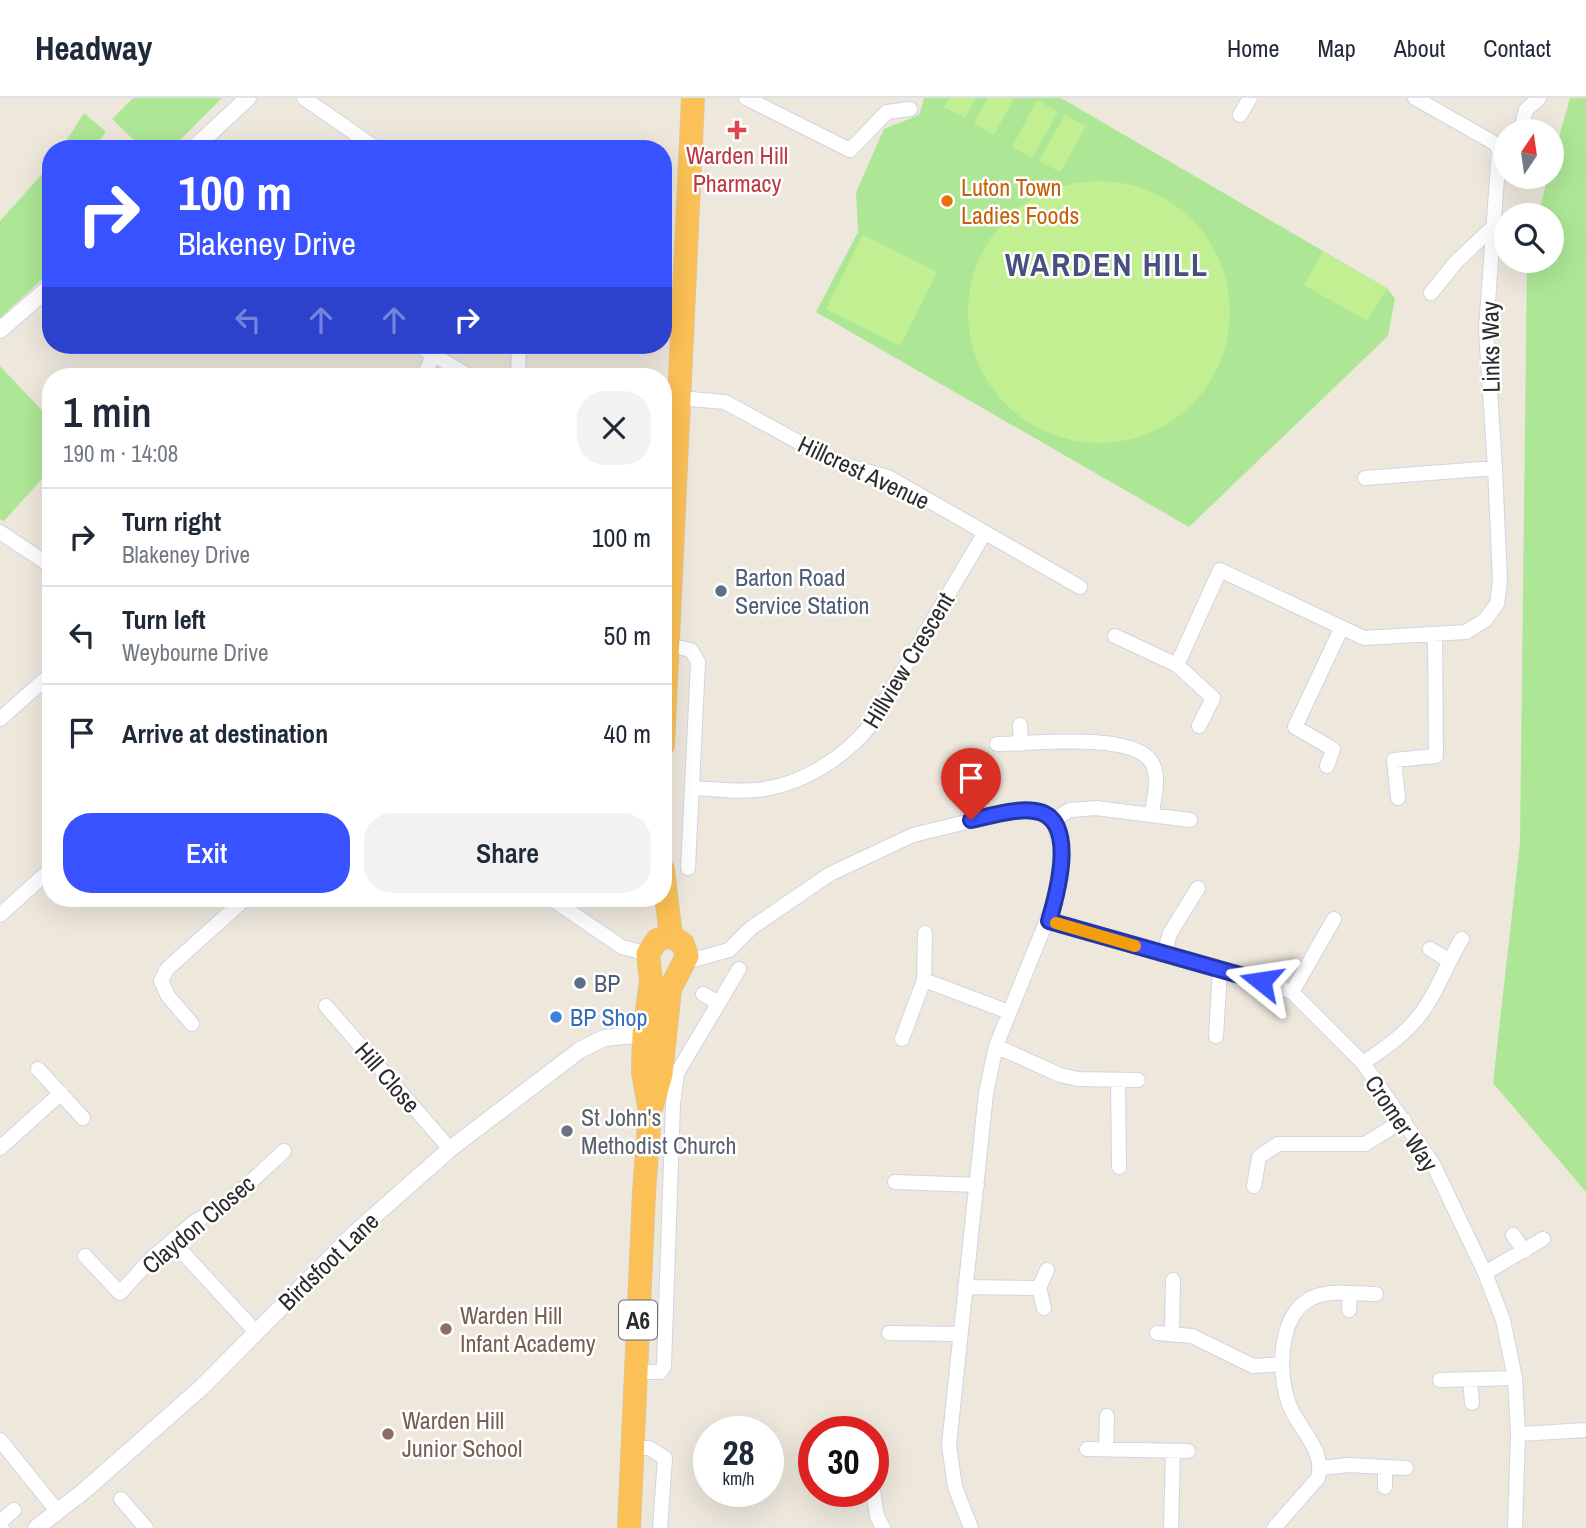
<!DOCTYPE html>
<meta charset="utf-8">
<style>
body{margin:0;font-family:"Archivo Narrow",sans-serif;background:#f2f2f3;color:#1f2937;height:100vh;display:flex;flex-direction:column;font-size:26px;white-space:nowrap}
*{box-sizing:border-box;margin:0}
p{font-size:23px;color:#747a83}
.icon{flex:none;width:38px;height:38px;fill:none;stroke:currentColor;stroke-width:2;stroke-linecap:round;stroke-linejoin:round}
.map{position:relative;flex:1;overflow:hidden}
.details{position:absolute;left:42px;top:270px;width:630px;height:539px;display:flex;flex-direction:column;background:#fff;border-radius:28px;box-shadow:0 7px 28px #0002}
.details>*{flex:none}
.banner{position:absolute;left:42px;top:42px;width:630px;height:214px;border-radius:28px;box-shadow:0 7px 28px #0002;background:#3852ff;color:#fff;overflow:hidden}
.needle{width:46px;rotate:13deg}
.buttons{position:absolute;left:1494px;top:21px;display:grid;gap:14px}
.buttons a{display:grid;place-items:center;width:70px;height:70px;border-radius:50%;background:#fff;box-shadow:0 7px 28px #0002;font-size:35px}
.speed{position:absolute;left:693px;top:1318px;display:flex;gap:14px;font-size:35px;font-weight:700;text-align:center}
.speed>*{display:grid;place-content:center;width:91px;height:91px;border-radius:50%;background:#fff;box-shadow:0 7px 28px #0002;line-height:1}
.speed small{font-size:18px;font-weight:400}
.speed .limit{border:10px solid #d22;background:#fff;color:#111}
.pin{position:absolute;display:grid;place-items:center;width:60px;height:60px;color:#fff;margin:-72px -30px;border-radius:50% 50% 50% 0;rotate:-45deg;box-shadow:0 0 7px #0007}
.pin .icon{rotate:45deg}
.me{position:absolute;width:77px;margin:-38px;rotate:285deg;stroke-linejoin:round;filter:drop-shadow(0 0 5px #0008)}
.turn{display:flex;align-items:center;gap:24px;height:147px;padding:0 21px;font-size:32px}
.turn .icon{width:91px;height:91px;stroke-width:2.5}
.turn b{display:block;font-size:49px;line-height:60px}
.lanes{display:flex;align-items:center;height:66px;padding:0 21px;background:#0003;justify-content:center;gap:35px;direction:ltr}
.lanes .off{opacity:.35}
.round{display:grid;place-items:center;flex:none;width:74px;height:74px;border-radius:28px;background:#f2f2f3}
.summary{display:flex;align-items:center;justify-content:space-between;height:119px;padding:0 21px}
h1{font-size:42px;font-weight:600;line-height:52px}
.primary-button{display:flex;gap:14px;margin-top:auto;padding:14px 21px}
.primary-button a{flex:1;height:80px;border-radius:28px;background:#3852ff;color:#fff;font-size:28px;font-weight:600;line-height:80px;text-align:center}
.primary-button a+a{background:#f2f2f3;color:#1f2937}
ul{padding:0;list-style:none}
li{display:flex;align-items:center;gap:21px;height:98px;padding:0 21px;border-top:2px solid #e0e1e3}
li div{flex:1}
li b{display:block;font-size:26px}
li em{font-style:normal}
header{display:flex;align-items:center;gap:42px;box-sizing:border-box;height:98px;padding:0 35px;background:#fff;border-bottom:2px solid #e0e1e3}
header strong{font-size:33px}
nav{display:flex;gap:38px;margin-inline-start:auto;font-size:24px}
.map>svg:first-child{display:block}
</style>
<header>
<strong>Headway</strong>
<nav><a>Home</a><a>Map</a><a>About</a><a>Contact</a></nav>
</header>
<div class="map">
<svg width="1586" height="1430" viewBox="0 0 1586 1430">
<rect width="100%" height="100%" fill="#ede7dc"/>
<path fill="#ade796" d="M133 0H222L171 51H139L136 44 112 21Z
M924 0H1061L1388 191 1395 201 1388 238 1189 429 816 214 858 134 856 94 884 31 919 17Z
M1570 0H1586V1094L1493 985 1520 745 1527 163H1552V117H1538L1548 79H1552V64Z
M84 15 106 34 92 51H61Z
M51 66V94L41 104 51 95V173L0 220V123Z
M0 268 51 322V371L4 423 0 421Z"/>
<path fill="#c2ef91" d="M949 0H976L965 20 944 9Z
M988 0H1014L994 37 974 25Z
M1037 2 1058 14 1032 60 1012 49Z
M1065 17 1086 28 1060 74 1039 63Z
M968 214a131 131 0 1 1 262 0a131 131 0 1 1-262 0Z
M863 137 937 174 900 248 826 211Z
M1323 154 1387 190 1367 223 1304 187Z"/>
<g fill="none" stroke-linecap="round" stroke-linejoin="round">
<defs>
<path id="minor" d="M304 0 377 51
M746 0 850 52 887 14 910 11
M1415 0 1496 46
M1240 17 1250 0
M1515 33 1522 27 1526 12 1539 0
M1431 195 1456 164 1493 129
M417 247 469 278
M424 278 433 257
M518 278 519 247
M679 300 725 304 837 365 888 379 1080 489
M1365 380 1495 370
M0 434 51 468
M1115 538 1177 567 1213 600 1199 628
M668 547 691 552 698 564 688 770
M1177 567 1220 472 1364 540 1466 534 1485 522 1497 506 1500 483 1495 370 1486 231 1499 53 1496 46
M0 621 51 576
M1020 627 1021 646
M997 646C1031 646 1128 634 1150 662 1161 676 1154 699 1152 715
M1327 668 1333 651 1295 629 1341 531
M694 690C716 691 742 695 765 691 806 684 844 659 870 628L984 436
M1398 700 1394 662 1436 658 1435 536
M1053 722 1070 712 1096 710 1190 722
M550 800 622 849 648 856
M0 817 51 771
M1049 823 1292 894 1363 965 1433 1066 1485 1175 1503 1222 1515 1280 1518 1336 1515 1430
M1430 851 1448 862
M1164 856 1170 835 1198 790
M686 864 729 852 751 830 830 776 913 737 995 717 1023 713 1045 716 1053 722 1061 748 1057 797 996 948 986 995 949 1347 955 1389 971 1430
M924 882 1009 914
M1292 894 1334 821
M703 896 718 905
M326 908 450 1051
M192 926 168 898 161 883 167 871 246 800
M1216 938 1220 872
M902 941 924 882 925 835
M996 948 1060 977 1078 981 1138 982
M1363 965C1387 949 1413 931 1428 905 1441 885 1448 862 1462 841
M38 971 83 1020
M1118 982 1119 1069
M0 1050 61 995
M895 1084 977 1087
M1254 1088 1259 1059 1278 1046H1365L1404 1022
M1513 1137 1524 1153
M173 1144 256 1234
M85 1158 120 1195 151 1161 193 1125 229 1104 284 1053
M1485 1175 1543 1141
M965 1189 1039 1190
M1044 1210 1039 1190 1047 1172
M1349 1212 1350 1195
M1172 1234 1173 1182
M889 1235 960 1236
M1157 1235 1192 1238 1253 1268 1282 1266
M636 1274H660L664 1268 673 1006 677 975 739 871
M1440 1282 1515 1280
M1470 1282 1472 1305
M1518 1336 1586 1332
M0 1342 58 1414
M633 1350H649L665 1360 660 1430
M1087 1351 1188 1353
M1106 1351 1107 1318
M873 1363V1357
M1385 1369V1389
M1321 1370 1348 1367 1406 1370
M873 1393 877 1418 883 1430
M121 1401 146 1430
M2 1430 0 1424 14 1412
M1171 1430 1173 1353
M1274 1430 1318 1380C1325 1354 1303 1335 1292 1313 1277 1283 1276 1216 1312 1200 1331 1191 1354 1196 1376 1196"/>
<path id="tertiary" d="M193 51 248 0
M0 232 51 188
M36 1430 84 1393 202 1289 355 1135 450 1051 580 952 604 940 644 936"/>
<path id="trunk" d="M663 647 693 0
M663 772 671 838
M629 1430 644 1095 650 1014 661 976 670 891 687 858 683 846 671 838 657 842 648 856 651 883 644 936 643 974 650 1014"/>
</defs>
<use href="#minor" stroke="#d1d4e4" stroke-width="16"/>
<use href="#tertiary" stroke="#d1d4e4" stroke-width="18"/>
<use href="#trunk" stroke="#c8c8c8" stroke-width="24"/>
<use href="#minor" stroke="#fff" stroke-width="14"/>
<use href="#tertiary" stroke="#fff" stroke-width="16"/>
<use href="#trunk" stroke="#fcc156" stroke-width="23"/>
</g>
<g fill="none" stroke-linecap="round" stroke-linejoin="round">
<defs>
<path id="route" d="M971 722C991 718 1015 710 1035 713 1079 719 1057 796 1049 823L1261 883"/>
</defs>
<use href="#route" stroke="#2435a6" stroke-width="18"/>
<use href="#route" stroke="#3852ff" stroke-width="12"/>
<path stroke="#f59e0b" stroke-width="12" d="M1056 825 1135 848"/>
</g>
<path fill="#e0444e" stroke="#fff" stroke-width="2.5" d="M733.5 21.5h7v7h7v7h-7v7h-7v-7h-7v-7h7z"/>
<circle fill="#e8710a" stroke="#fff" stroke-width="2.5" cx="947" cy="103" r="7"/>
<g fill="#5c6f8a" stroke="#fff" stroke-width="2.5">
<circle cx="721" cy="493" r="7"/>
<circle cx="580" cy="885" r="7"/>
</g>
<circle fill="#3f7fe0" stroke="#fff" stroke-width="2.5" cx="556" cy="919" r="7"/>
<circle fill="#6b7280" stroke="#fff" stroke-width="2.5" cx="567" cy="1033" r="7"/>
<g fill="#8d6e63" stroke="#fff" stroke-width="2.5">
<circle cx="446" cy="1231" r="7"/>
<circle cx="388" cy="1336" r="7"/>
</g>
<g text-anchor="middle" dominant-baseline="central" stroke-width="5" stroke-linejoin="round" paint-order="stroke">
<rect fill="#fff" stroke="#6b6b6b" stroke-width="2" x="619" y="1202.5" width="38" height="39" rx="5"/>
<g font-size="23" font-weight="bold" fill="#2b2b2b">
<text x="638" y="1222">A6</text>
</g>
<g font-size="24" fill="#be3a42" stroke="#fff">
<text x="737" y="57">Warden Hill<tspan x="737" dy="28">Pharmacy</tspan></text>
</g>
<g font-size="24" fill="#c56008" stroke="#fff" text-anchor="start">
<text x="961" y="89">Luton Town<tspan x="961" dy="28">Ladies Foods</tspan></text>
</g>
<g font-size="24" fill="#2b2b2b" stroke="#fff">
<text transform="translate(1490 249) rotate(-91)">Links Way</text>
<text transform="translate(864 374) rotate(25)">Hillcrest Avenue</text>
<text transform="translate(908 562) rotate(-59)">Hillview Crescent</text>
<text transform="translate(388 979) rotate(49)">Hill Close</text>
<text transform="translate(1402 1025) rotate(56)">Cromer Way</text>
<text transform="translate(198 1126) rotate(-40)">Claydon Closec</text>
<text transform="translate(328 1163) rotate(-44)">Birdsfoot Lane</text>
</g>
<g font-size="24" fill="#4e5e75" stroke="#fff" text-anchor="start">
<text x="735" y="479">Barton Road<tspan x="735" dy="28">Service Station</tspan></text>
<text x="594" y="885">BP</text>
</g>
<g font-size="24" fill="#366cbe" stroke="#fff" text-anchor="start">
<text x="570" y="919">BP Shop</text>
</g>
<g font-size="24" fill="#5b616d" stroke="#fff" text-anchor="start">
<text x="581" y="1019">St John's<tspan x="581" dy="28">Methodist Church</tspan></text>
</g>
<g font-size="24" fill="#785e54" stroke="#fff" text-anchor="start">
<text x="460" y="1217">Warden Hill<tspan x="460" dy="28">Infant Academy</tspan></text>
<text x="402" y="1322">Warden Hill<tspan x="402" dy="28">Junior School</tspan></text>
</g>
<g font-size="32" font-weight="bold" letter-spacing="2" fill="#494f7e" stroke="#fff">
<text x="1107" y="166">WARDEN HILL</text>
</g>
</g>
</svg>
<div class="buttons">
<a><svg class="needle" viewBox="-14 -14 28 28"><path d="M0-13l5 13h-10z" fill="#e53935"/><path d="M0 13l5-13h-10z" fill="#747a83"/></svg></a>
<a><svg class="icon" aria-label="search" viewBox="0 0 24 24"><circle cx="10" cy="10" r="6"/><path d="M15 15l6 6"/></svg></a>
</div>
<div class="speed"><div>28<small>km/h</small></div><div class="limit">30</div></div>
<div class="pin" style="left:971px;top:722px;background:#d93025"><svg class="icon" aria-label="arrive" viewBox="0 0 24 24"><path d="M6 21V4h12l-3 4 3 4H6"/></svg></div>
<svg class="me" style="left:1261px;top:883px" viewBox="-20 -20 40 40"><path d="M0-17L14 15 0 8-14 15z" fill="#3852ff" stroke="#fff" stroke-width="4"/></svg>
<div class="banner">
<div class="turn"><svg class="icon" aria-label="right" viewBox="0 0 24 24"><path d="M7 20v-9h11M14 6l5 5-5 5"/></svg><div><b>100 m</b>Blakeney Drive</div></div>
<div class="lanes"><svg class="icon off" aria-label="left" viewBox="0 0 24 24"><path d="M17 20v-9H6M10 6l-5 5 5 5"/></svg><svg class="icon off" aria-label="ahead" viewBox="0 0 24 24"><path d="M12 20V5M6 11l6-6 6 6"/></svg><svg class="icon off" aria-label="ahead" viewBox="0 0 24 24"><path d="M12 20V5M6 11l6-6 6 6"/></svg><svg class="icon" aria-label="right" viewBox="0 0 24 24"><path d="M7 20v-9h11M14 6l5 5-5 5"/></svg></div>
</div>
<section class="details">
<div class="summary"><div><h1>1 min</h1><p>190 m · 14:08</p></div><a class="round"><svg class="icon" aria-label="close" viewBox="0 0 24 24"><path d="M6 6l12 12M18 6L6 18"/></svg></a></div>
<ul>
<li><svg class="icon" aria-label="right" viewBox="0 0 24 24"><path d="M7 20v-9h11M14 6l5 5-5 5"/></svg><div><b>Turn right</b><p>Blakeney Drive</p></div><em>100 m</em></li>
<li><svg class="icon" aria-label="left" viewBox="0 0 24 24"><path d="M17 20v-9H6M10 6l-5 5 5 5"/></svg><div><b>Turn left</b><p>Weybourne Drive</p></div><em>50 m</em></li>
<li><svg class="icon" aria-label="arrive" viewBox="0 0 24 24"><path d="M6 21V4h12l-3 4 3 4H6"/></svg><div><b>Arrive at destination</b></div><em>40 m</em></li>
</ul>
<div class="primary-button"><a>Exit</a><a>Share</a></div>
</section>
</div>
